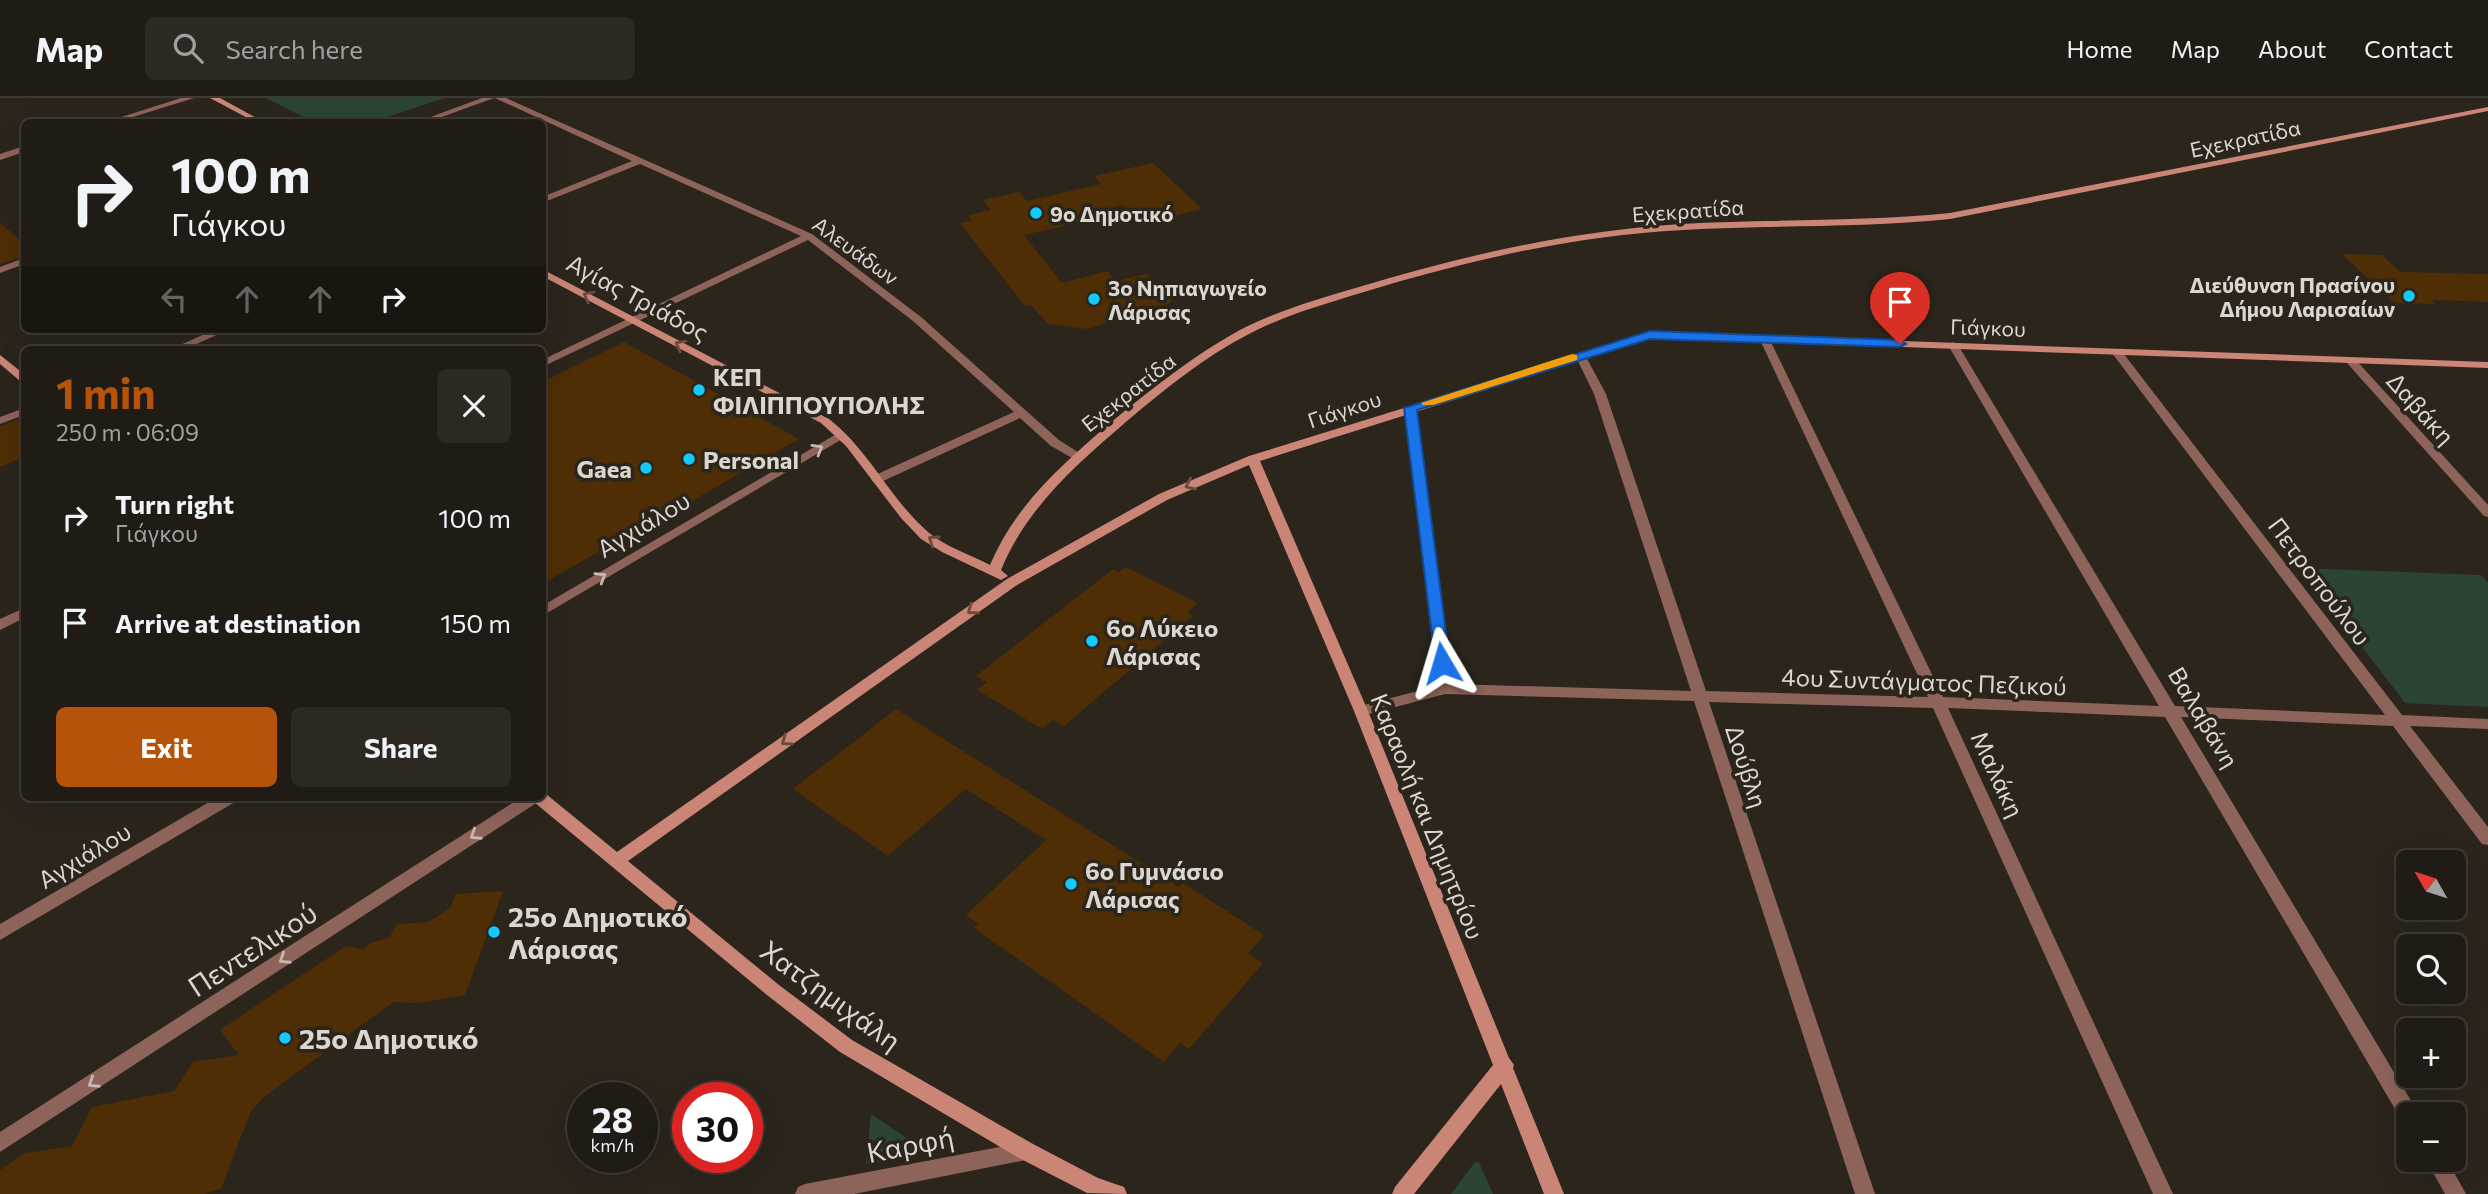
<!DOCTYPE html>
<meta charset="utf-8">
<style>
body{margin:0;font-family:Commissioner,sans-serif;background:#2d2922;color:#f1f3f6;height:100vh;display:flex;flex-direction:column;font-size:26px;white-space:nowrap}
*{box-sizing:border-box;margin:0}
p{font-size:23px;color:#a2a1a0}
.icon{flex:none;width:38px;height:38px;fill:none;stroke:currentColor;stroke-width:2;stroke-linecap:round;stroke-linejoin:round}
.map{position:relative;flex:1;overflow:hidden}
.details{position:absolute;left:21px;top:248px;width:525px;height:455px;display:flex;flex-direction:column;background:#201c15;border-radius:10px;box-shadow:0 7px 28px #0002,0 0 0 2px #3d3a34}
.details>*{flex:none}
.hud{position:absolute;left:21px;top:21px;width:525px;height:214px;border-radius:10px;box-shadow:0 7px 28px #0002,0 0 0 2px #3d3a34;background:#201c15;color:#f1f3f6;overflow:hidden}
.needle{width:46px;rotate:309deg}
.fabs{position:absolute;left:2396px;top:752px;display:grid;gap:14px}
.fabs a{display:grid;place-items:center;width:70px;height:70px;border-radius:10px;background:#201c15;box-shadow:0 7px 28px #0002,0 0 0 2px #3d3a34;font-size:35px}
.speed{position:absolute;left:567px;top:984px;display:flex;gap:14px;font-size:35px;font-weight:700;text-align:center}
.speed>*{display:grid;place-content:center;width:91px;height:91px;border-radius:50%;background:#201c15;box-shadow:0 7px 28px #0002,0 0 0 2px #3d3a34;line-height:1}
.speed small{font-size:18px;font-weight:400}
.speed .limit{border:10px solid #d22;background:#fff;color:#111}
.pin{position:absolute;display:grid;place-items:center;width:60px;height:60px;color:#fff;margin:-72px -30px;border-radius:50% 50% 50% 0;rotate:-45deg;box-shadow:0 0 7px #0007}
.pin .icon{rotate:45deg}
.me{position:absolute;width:77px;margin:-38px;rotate:353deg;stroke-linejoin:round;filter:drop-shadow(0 0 5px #0008)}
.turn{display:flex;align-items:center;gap:24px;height:147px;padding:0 35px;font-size:32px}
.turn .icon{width:91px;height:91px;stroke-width:2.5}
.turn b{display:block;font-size:49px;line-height:60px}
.lanes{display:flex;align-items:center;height:66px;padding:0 35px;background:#0003;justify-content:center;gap:35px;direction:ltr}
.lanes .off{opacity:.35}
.round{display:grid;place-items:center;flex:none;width:74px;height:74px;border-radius:10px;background:#2d2922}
.head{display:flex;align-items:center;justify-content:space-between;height:119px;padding:0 35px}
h1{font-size:42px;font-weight:700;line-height:52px;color:#b45309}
.button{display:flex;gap:14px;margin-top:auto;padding:14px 35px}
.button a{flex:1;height:80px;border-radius:10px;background:#b45309;color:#fff;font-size:28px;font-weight:700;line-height:80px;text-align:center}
.button a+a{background:#2d2922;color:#f1f3f6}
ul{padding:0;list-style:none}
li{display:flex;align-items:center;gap:21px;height:105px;padding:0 35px}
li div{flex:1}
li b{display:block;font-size:26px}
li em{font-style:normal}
header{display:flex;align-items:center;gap:42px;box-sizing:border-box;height:98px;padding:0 35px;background:#201c15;border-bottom:2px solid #3d3a34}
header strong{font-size:33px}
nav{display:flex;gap:38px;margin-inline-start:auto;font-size:24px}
.search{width:490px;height:63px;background:#2d2922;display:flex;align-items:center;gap:18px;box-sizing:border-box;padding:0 24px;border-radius:10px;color:#a2a1a0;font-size:26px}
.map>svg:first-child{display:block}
</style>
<header>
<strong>Map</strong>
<div class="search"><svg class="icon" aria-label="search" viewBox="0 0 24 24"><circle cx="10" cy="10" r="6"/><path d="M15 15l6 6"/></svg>Search here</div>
<nav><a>Home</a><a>Map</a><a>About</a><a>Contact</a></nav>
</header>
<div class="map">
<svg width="2488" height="1096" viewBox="0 0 2488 1096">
<rect width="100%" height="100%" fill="#2b251c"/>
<path fill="#2b4433" d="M266 0H444L373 24H313Z
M2302 470 2481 477 2488 485V609L2405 605Z
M871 1016 917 1047 910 1059 866 1066Z
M1475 1064H1479L1493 1096H1451Z"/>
<path fill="#4f2e06" d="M1153 65 1202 111 1141 126 1123 107 1060 122 1064 128 1024 137 1062 185 1107 173 1116 183 1146 176 1156 184 1166 182 1179 193 1169 206 1088 231 1048 226 1031 207 1025 208 960 125 972 122 969 117 991 112 983 102 1019 94 1027 103 1101 86 1094 78Z
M0 125 24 145V158L0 166Z
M2342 156 2382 157 2400 174 2488 176V204L2431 202 2436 206 2394 205Z
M624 244 799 341 615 448 612 446 542 486V284Z
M22 320 24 359 0 369V328Z
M1126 469 1198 505 1187 514 1193 518 1064 628 1053 622 1042 631 977 592 987 584 976 578 1113 471 1118 475Z
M896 611 1179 789 1183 785 1264 837 1248 856 1263 865 1189 951 1180 945 1164 964 974 830 978 826 966 817 1046 742 966 691 888 758 793 691Z
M503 793 465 897 419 905 393 904 265 998 251 1013 221 1091 204 1096H0V1072L25 1055 72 1048 92 1009 174 993 193 964 239 957 220 932 346 848 363 851 371 845 389 840 397 826 429 824 451 809 455 796Z"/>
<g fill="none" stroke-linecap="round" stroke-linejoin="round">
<path fill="#8e635a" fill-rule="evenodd" d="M181 0H194L117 24H106Z
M482 0H494L428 24H417Z
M495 0H506L812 136 921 219 1059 342 1084 358 1078 362 1074 361 1051 348 1020 320 881 384H873L871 381 873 378 1014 314 913 223 808 142 542 269V262L801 138 640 66 542 105V99L632 63Z
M24 48V54L0 62V56Z
M24 160V166L0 175V169Z
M216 231H230L183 252H169Z
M1765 239 1770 242 1943 599 2159 608 1948 247 1953 244 1958 247 2175 608 2385 617 2112 255V251H2120L2402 617 2488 621V631L2410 628 2488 729V747L2482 746 2393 628 2181 619 2416 1011 2418 1017H2408V1026L2402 1023 2165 619 1948 610 2173 1096H2153L1933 610 1709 604 1875 1096H1855L1694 603 1445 596 1361 618 1356 617 1354 613 1356 609 1437 588 1405 310 1411 307 1417 310 1452 586 1691 593 1594 296 1575 257 1580 254 1585 257 1606 296 1706 593 1928 599 1760 242Z
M2351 260 2355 261 2488 407V419L2484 418 2347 265V261Z
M24 310V317L0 326V319Z
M840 334 846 338 844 340 542 518V508Z
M24 510V520L0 532V521Z
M216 700H237L235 704 0 842V826Z
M520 700H540L538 704 0 1054V1034Z
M1026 1044 1033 1046 1036 1053 1033 1060 1026 1062 854 1096H795L798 1089 805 1086Z
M2426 1062H2447L2466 1096H2445Z"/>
<path fill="#ca8576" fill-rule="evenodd" d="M210 0H220L264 24H255Z
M2488 9V13L1950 121C1861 130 1772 127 1683 132 1574 138 1468 162 1364 194 1325 206 1285 217 1249 236 1204 259 1165 291 1127 323 1076 367 1027 409 1001 472L1008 478 1001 482 942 454 921 441 901 420 846 348 821 325 542 178V171L829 321C869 352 890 401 928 434 946 449 969 456 990 467 1016 405 1066 363 1115 321 1154 289 1193 258 1238 233 1276 213 1318 201 1359 189 1464 157 1571 133 1681 126 1771 121 1860 124 1950 115Z
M1650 234 2488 264V270L1651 240 1260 363 1368 613 1509 960 1514 967 1513 970 1564 1096H1544L1501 986 1414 1096H1392L1395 1089 1493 967 1354 613 1249 367 1167 402 1017 487 628 763 779 887 852 942 1033 1046 1098 1080 1124 1089 1127 1096 1087 1095 1019 1060 840 954 767 897 534 704 532 700H542V695L546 696 617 754 1007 481 1159 396 1249 358Z
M0 257 24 276V284L20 283 0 266Z"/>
</g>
<defs><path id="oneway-chevron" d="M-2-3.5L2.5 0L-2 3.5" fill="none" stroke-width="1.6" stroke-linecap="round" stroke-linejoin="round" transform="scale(1.75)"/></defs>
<g stroke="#6b4b40">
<use href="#oneway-chevron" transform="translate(588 198) rotate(-152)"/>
<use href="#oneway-chevron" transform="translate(680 247) rotate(-152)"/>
<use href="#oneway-chevron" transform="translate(1190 387) rotate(156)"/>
<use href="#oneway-chevron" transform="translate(933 442) rotate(-145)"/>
<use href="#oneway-chevron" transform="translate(972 512) rotate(145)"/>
<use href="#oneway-chevron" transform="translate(786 643) rotate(145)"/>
</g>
<g stroke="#c7b9b2">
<use href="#oneway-chevron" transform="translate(818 351) rotate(-30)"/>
<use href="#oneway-chevron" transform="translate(601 479) rotate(-31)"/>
<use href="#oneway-chevron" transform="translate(475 737) rotate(147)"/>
<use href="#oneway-chevron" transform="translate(284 861) rotate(147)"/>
<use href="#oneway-chevron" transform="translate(93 985) rotate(147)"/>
</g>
<path fill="#1a73e8" stroke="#114b97" stroke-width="2" d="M1650 233 1900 242 1906 246 1900 249 1650 241 1417 312 1450 565 1448 569H1436L1404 310Z"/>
<path fill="#f59e0b" d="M1572 256 1577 257V262L1433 307H1423L1421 305Z"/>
<g fill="#15cafb" stroke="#2b251c" stroke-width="2.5">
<circle cx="1036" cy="115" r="7"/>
<circle cx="2409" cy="198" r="7"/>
<circle cx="1094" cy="201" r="7"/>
<circle cx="699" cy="292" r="7"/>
<circle cx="689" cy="361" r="7"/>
<circle cx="646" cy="370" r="7"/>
<circle cx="1092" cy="543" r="7"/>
<circle cx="1071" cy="786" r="7"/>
<circle cx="494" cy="834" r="7"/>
<circle cx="285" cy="940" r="7"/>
</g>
<g text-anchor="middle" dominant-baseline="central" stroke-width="7" stroke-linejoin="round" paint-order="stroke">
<g font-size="21" fill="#dad6d0" stroke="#2b251c">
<text transform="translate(2245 40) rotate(-12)">Εχεκρατίδα</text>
<text transform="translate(1688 112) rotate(-4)">Εχεκρατίδα</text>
<text transform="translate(856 152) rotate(36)">Αλευάδων</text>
<text transform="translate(1988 229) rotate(2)">Γιάγκου</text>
<text transform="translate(1128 294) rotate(-38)">Εχεκρατίδα</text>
<text transform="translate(1344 311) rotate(-18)">Γιάγκου</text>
</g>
<g font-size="21" font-weight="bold" fill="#dad6d0" stroke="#2b251c" text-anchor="start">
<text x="1050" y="115">9ο Δημοτικό</text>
<text x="2395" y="186" text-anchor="end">Διεύθυνση Πρασίνου<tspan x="2395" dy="24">Δήμου Λαρισαίων</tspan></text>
<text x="1108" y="189">3o Νηπιαγωγείο<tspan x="1108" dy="24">Λάρισας</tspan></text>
</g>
<g font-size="24" fill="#dad6d0" stroke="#2b251c">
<text transform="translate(638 199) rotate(28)">Αγίας Τριάδος</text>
<text transform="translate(2421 310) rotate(48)">Δαβάκη</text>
<text transform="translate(643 426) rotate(-31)">Αγχιάλου</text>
<text transform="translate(2320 483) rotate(53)">Πετροπούλου</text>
<text transform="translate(1924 583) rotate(2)">4ου Συντάγματος Πεζικού</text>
<text transform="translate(2204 619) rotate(59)">Βαλαβάνη</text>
<text transform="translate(1747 668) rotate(72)">Δούβλη</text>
<text transform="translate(1998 676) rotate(65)">Μαλάκη</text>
<text transform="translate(1428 718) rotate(68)">Καραολή και Δημητρίου</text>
<text transform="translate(84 757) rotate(-31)">Αγχιάλου</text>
</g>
<g font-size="24" font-weight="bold" fill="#dad6d0" stroke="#2b251c" text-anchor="start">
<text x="713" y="278">ΚΕΠ<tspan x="713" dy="28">ΦΙΛΙΠΠΟΥΠΟΛΗΣ</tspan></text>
<text x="703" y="361">Personal</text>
<text x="632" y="370" text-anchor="end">Gaea</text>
<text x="1106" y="529">6ο Λύκειο<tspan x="1106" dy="28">Λάρισας</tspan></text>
<text x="1085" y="772">6ο Γυμνάσιο<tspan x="1085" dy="28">Λάρισας</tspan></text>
</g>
<g font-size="28" font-weight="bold" fill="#dad6d0" stroke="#2b251c" text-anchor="start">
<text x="508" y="818">25ο Δημοτικό<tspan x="508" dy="32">Λάρισας</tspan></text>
<text x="299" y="940">25ο Δημοτικό</text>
</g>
<g font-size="28" fill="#dad6d0" stroke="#2b251c">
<text transform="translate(252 851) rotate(-33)">Πεντελικού</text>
<text transform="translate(831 897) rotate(36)">Χατζημιχάλη</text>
<text transform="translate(910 1046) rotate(-11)">Καρφή</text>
</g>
</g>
</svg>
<div class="fabs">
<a><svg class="needle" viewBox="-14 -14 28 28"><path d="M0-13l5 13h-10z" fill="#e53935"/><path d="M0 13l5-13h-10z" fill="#a2a1a0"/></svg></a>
<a><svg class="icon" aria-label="search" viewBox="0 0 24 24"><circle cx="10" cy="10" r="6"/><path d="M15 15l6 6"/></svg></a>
<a>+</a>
<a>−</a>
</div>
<div class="speed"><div>28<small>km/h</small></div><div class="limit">30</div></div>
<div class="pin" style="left:1900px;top:246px;background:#d93025"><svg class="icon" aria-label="arrive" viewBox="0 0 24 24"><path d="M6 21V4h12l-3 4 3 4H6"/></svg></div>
<svg class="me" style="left:1442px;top:565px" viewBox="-20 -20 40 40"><path d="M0-17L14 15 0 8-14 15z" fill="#1a73e8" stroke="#fff" stroke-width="4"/></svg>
<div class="hud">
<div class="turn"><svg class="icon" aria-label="right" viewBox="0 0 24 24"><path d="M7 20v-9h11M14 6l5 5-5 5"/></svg><div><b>100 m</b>Γιάγκου</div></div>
<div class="lanes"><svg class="icon off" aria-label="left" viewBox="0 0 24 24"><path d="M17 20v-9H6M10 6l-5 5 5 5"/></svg><svg class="icon off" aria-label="ahead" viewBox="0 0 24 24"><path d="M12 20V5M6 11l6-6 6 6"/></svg><svg class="icon off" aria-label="ahead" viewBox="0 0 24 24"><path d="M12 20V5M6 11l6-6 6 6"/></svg><svg class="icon" aria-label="right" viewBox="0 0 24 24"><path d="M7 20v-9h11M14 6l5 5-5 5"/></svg></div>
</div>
<section class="details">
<div class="head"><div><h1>1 min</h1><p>250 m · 06:09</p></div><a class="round"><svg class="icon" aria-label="close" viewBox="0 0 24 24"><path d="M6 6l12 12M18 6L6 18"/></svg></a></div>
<ul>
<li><svg class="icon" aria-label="right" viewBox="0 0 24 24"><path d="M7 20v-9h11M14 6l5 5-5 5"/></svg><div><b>Turn right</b><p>Γιάγκου</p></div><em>100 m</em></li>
<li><svg class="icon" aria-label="arrive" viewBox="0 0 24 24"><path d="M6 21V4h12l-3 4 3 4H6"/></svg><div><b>Arrive at destination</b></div><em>150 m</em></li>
</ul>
<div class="button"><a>Exit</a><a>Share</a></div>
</section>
</div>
